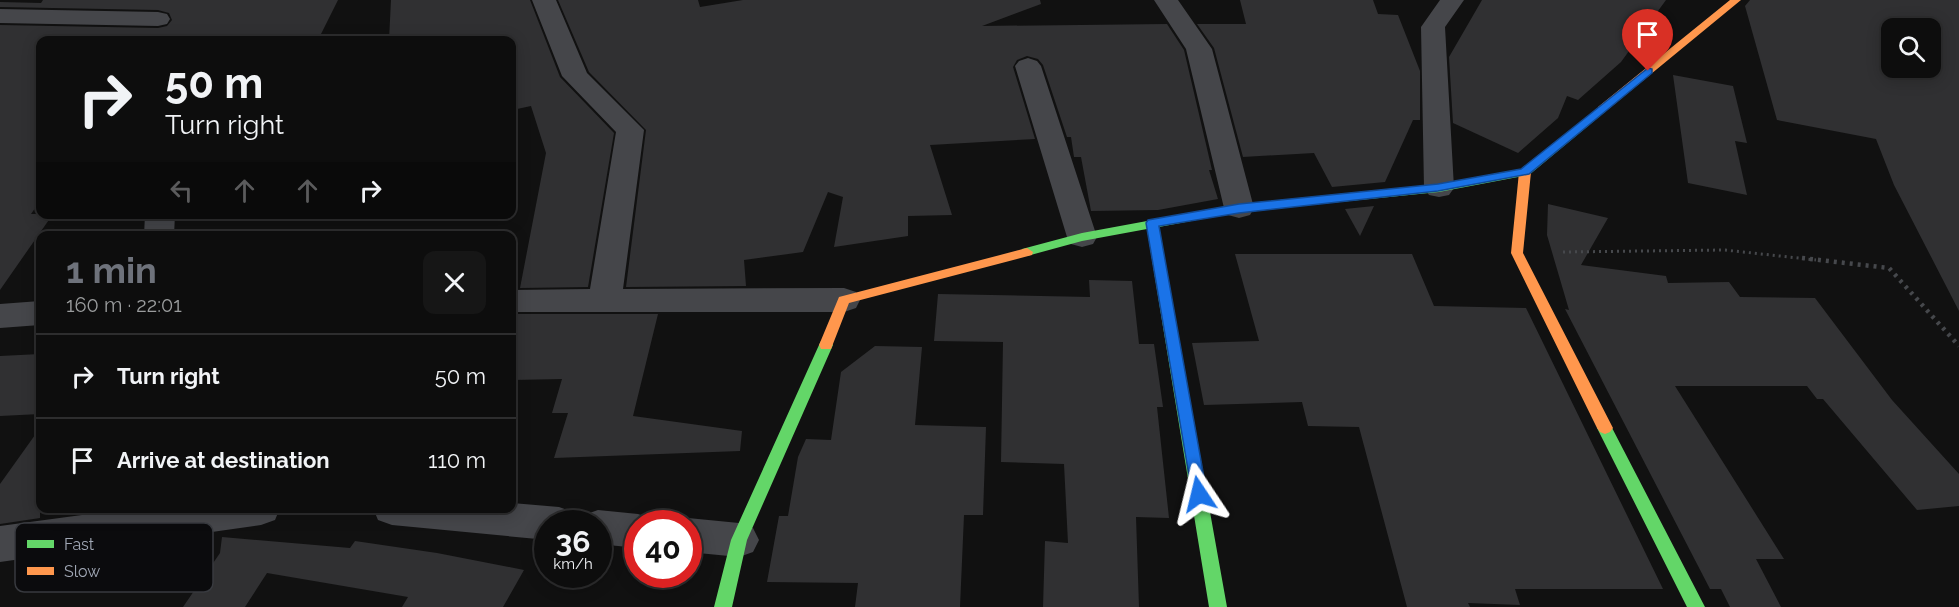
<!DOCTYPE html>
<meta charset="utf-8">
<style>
body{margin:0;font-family:Raleway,sans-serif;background:#161616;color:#f1f3f6;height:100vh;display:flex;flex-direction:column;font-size:22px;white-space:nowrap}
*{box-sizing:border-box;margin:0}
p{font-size:20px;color:#9a9c9d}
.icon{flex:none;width:33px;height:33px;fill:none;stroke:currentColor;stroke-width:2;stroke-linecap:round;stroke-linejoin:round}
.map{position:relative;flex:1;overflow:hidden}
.details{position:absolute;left:36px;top:231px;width:480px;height:282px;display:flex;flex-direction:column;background:#0d0d0d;border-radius:12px;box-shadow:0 3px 15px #0003,0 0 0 2px #2d2d2e}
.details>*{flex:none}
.banner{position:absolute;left:36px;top:36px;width:480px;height:183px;border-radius:12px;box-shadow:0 3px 15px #0003,0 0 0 2px #2d2d2e;background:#0d0d0d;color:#f1f3f6;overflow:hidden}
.controls{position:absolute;left:1881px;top:18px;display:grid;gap:12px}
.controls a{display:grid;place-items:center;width:60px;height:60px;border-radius:12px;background:#0d0d0d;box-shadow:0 3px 15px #0003,0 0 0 2px #2d2d2e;font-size:30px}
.speed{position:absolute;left:534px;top:510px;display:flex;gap:12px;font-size:30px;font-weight:700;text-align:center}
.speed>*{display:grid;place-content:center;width:78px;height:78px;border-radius:50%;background:#0d0d0d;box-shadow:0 3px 15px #0003,0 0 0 2px #2d2d2e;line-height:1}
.speed small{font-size:15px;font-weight:400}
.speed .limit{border:9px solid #d22;background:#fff;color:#111}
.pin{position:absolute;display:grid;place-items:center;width:51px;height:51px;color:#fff;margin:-62px -26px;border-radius:50% 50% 50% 0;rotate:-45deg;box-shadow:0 0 6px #0007}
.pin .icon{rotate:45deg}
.me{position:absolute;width:66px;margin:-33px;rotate:350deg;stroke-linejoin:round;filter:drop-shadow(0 0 4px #0008)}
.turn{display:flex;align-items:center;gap:21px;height:126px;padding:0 30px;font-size:27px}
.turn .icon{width:78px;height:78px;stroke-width:2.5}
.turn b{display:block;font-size:42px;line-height:51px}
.lanes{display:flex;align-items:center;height:57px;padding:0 30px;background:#0003;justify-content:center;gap:30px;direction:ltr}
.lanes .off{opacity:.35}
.round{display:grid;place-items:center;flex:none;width:63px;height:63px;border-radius:12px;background:#161616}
.head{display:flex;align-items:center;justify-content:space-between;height:102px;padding:0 30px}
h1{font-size:36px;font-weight:700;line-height:45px;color:#6e727b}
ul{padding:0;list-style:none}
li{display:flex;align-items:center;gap:18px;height:84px;padding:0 30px;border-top:2px solid #2d2d2e}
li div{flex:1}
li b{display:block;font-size:22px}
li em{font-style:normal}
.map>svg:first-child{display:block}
</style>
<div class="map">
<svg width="1959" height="607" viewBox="0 0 1959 607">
<rect width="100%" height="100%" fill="#111"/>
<path fill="#303032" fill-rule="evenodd" d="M43 0H338L318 40H40V201L31 214H53L0 290V25L158 28 167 26 172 20 169 13 158 10 0 7V2L41 3Z
M391 0H530L560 77 614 133 588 287 520 288 546 153 531 106 517 109 512 88V40H389Z
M558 0H698L700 7 743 0H1040L1041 4 982 26 1167 24 1184 50 1212 170H1209L1218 199 1158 210 1091 211 1081 157H1074L1071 137H1067L1043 65 1038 59 1027 56 1017 60 1013 67 1035 139 930 145 952 215 908 216V236L834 247 843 197 828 192 803 252 744 260 746 286 626 287 646 130 589 72Z
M1240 0H1373L1378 14 1398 15 1420 71V120H1413L1385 182 1332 187 1314 153 1243 157 1214 48 1197 24H1246Z
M1482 0H1666L1621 62 1578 100 1567 96 1558 118 1518 153 1453 123 1449 57Z
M1750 0H1959V311L1894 185 1876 139 1777 120 1745 6ZM1892 28H1930V68H1892Z
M1673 75 1733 86 1747 143 1735 141 1747 195 1688 183Z
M1548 204 1608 218 1581 265 1666 276 1668 283 1729 282 1740 297 1815 298 1892 400 1959 474V506L1917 510 1823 399H1817L1807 386H1675L1784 559H1756L1781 607H1730L1721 589H1710L1565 309 1569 310 1547 235Z
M1374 206 1360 236 1345 209Z
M1235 254H1412L1434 306 1526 308 1663 589H1515L1520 605 1468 603 1470 607H1407L1359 427 1308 426 1302 402 1204 405 1192 343 1259 341Z
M1089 280 1132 281 1139 344H1154L1163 407H1157L1169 518 1136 517 1139 607H1043L1045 541 1068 543 1064 464 1001 462 1003 342 934 341 938 294 1090 297Z
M515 314H658L633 416 742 431 740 451 554 458 568 413H552L562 379 512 380V333Z
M875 346 922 347 915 425 986 427 983 515H964L960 607H855L858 583 767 582 779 516H788L798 457 806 439 831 440 841 372Z
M40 354V414L0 416V356Z
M40 428V518L0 524V484Z
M222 537 350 548 355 541 437 553 524 570 503 607H402L408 597 267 573 245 607H183L220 553Z"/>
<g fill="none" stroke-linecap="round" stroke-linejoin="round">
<path stroke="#46484c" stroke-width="3" stroke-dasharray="2 4" stroke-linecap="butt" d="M1563 252 1725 250 1816 260"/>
<path stroke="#46484c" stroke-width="4.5" stroke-dasharray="3 5" stroke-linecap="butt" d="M1802 258 1889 268 1959 346"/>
<path fill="#45464a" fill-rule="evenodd" d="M532 0H556L587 73 644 130 623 289 844 288 856 292 860 300 856 308 844 312H512V290L590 289 616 132 562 76Z
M1154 0H1178L1212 49 1254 208 1250 215 1239 218 1228 215 1224 208 1186 49Z
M1440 0H1464L1445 27 1454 188 1449 195 1439 197 1429 195 1424 188 1421 27Z
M0 9 158 12 167 14 170 19 167 24 158 26 0 23Z
M1028 58 1037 61 1041 66 1097 237 1093 244 1082 247 1071 244 1067 237 1015 66 1019 61Z
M145 214H175L174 236H144Z
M40 301V325L0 328V304Z
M512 503 559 507 573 512 579 524H548V540L392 525 378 520 373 508H512Z
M134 508H280L275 520 261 525 0 562V526Z
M598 510 638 514 652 519 654 524H638V548L598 544V524H580L584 515Z
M688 518 739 523 753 528 759 540 753 552 739 557 688 552V524H673Z"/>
<path fill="#63d668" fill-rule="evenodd" d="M1602 106 1606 107V111L1529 175 1439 192 1239 212 1159 227 1227 607H1209L1147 229 1082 241 1027 256 1021 252 1022 249 1082 233 1239 204 1439 184 1521 169Z
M826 340 831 341 833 345 747 540 732 607H714L731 540 819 345 821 341Z
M1605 422 1610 424 1705 607H1687L1597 428 1600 424Z"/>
<path fill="#ff974d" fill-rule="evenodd" d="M1730 0H1741L1606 111H1598V107Z
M1525 168 1531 172 1523 253 1613 428 1610 432 1605 434 1600 432 1597 428 1511 253 1519 172Z
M1027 248 1033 252 1032 255 849 303 831 349H821L819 345 839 297Z"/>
</g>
<path fill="#1a73e8" stroke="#114b97" stroke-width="1.5" d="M1648 68 1652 69V73L1529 174 1438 191 1239 213 1159 226 1207 494 1204 499 1199 501 1193 499 1146 223 1148 220 1239 204 1438 184 1521 169Z"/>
<rect x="15" y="523" width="198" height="69" rx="9" fill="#0b0b0d" stroke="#383a3f" stroke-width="1.5"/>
<rect x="27" y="540" width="27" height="8" fill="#63d668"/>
<rect x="27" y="567" width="27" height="8" fill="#ff974d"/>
<g font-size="16" fill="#a0a7b4">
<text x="64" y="550">Fast</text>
<text x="64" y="577">Slow</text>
</g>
</svg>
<div class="controls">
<a><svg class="icon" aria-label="search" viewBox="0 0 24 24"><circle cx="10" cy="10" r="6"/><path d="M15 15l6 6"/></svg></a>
</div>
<div class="speed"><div>36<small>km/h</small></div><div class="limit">40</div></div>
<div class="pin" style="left:1648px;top:71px;background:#d93025"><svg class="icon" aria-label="arrive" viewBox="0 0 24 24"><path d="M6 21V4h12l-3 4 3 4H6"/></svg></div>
<svg class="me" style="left:1199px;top:494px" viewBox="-20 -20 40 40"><path d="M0-17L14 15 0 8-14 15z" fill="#1a73e8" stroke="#fff" stroke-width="4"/></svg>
<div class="banner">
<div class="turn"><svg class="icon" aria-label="right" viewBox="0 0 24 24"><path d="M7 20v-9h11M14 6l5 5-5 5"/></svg><div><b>50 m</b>Turn right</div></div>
<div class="lanes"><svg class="icon off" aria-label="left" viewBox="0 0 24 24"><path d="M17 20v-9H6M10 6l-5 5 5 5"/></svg><svg class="icon off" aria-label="ahead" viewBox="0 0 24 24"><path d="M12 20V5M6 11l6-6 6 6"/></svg><svg class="icon off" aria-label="ahead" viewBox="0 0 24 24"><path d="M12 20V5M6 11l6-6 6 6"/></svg><svg class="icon" aria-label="right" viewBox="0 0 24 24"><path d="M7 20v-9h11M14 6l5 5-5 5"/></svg></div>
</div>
<section class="details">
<div class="head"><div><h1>1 min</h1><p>160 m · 22:01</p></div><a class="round"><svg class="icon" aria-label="close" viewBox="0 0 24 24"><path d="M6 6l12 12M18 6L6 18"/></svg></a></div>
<ul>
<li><svg class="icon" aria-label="right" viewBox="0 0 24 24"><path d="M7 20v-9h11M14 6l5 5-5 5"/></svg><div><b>Turn right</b></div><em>50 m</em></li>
<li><svg class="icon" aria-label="arrive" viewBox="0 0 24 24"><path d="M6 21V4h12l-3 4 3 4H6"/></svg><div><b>Arrive at destination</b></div><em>110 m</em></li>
</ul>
</section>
</div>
